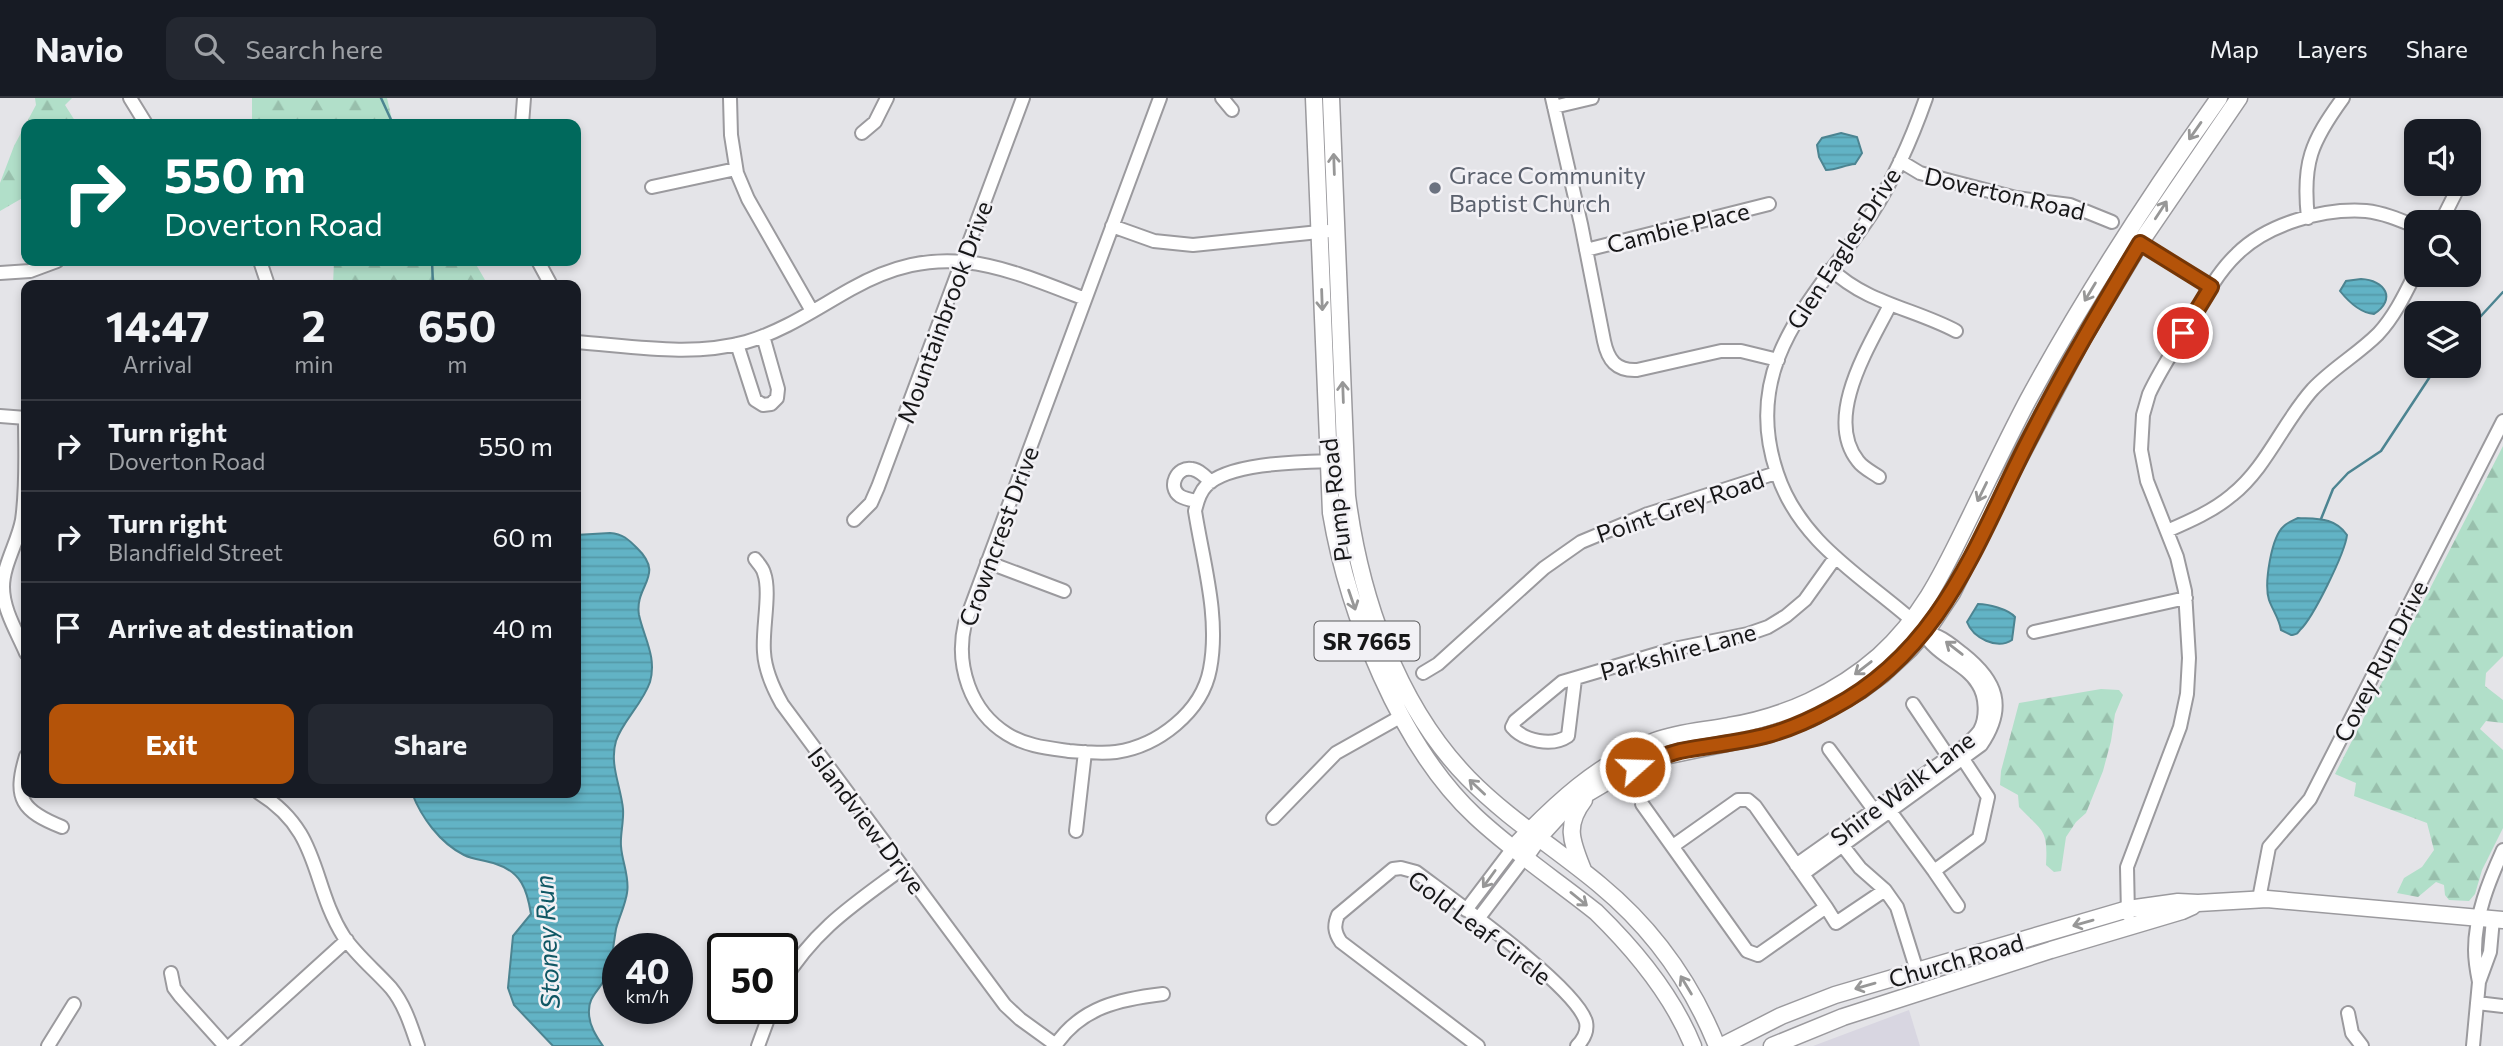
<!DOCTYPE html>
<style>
body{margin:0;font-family:Commissioner,sans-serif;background:#242831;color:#f1f3f6;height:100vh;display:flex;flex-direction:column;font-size:26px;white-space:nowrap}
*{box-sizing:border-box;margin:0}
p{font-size:23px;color:#9ea1a6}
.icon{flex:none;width:38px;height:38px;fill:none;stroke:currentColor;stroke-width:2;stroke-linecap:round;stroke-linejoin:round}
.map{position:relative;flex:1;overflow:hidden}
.sheet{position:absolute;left:21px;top:182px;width:560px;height:518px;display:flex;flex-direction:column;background:#171b24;border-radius:14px;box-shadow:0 4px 10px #0003}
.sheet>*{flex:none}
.top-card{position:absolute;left:21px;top:21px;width:560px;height:147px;border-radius:14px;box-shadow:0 4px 10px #0003;background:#00695c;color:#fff;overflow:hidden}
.buttons{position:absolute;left:2404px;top:21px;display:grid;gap:14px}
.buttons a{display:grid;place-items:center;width:77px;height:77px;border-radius:14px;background:#171b24;box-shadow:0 4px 10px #0003;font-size:35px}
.speed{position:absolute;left:602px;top:835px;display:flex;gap:14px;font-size:35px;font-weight:700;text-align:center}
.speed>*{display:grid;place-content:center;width:91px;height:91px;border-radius:50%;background:#171b24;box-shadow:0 4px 10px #0003;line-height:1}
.speed small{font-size:18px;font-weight:400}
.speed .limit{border:4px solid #111;border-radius:10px;background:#fff;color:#111}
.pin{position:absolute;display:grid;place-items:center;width:60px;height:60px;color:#fff;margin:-30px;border:4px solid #fff;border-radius:50%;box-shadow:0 2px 7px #0007}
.me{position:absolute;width:77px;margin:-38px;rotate:70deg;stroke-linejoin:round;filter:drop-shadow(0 0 5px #0008)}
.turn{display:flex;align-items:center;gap:24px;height:147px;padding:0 28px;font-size:32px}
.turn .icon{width:91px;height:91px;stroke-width:2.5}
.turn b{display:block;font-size:49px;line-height:60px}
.eta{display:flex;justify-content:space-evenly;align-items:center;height:119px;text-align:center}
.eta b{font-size:42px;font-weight:700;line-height:49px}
.button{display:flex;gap:14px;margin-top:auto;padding:14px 28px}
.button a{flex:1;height:80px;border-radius:14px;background:#b45309;color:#fff;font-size:28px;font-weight:700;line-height:80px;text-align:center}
.button a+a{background:#242831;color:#f1f3f6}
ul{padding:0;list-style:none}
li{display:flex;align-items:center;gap:21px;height:91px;padding:0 28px;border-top:2px solid #363941}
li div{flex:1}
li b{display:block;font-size:26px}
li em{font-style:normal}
header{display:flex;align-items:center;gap:42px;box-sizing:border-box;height:98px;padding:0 35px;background:#171b24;border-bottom:2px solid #363941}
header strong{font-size:33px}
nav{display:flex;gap:38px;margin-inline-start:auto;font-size:24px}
.search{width:490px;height:63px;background:#242831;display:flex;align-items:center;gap:18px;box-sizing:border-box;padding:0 24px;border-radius:14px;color:#9ea1a6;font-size:26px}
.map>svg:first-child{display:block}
</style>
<header>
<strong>Navio</strong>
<div class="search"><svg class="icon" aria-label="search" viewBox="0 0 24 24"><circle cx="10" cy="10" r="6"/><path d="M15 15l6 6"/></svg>Search here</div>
<nav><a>Map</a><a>Layers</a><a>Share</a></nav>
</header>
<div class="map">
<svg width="2503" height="948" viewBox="0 0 2503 948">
<defs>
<pattern id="forest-firs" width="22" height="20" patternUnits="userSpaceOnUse" patternTransform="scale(1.75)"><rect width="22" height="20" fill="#b1dfc9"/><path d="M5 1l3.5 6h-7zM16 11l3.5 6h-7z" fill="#98bfac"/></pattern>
<pattern id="water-rules" width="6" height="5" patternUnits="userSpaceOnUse" patternTransform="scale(1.75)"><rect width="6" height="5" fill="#62b3c5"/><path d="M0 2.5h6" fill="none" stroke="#5499a8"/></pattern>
</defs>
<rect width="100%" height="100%" fill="#e4e4e8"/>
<path fill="#d8d6e1" d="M1909 912 1920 948H1813Z"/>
<path fill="url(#forest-firs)" d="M35 0H72L65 7 77 26H26V98L0 113V85L14 48 36 7Z
M252 0H387L393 26H252Z
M334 163H474L488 187H333Z
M2503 348V558L2486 575 2485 588 2503 602V625L2486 623 2480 631 2503 652V730L2482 772 2475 796 2469 803 2449 802 2445 797 2444 787 2436 784 2418 799 2397 795 2404 780 2422 769 2434 752 2427 725 2354 698 2356 685 2335 676Z
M2101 591 2119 592 2123 597 2115 616 2111 643 2103 673 2086 715 2076 724 2066 739 2061 773 2054 774 2046 767C2048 731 2043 734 2019 709L2018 697 2000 687 2001 673 2019 605Z"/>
<path fill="url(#water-rules)" stroke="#4c8491" stroke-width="2" d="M1841 35 1857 39 1862 55 1855 66C1844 67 1837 72 1826 72L1819 59 1817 47 1822 40Z
M2361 181C2385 182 2397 201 2374 216 2360 215 2348 203 2340 193L2346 183Z
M2298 420C2317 421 2335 419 2347 437 2345 455 2313 520 2300 532 2296 537 2297 536 2291 537L2281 532C2279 520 2273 513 2269 502 2264 486 2271 439 2284 428 2287 425 2294 422 2298 420Z
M610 435C623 436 628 441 637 450 666 478 634 487 639 517 644 540 657 559 650 584 643 605 622 624 616 643 609 666 621 689 623 711 624 724 620 736 621 748 622 764 630 780 627 795 625 808 619 819 616 831 613 849 612 865 604 882 598 894 588 899 589 915 589 927 596 938 603 948H553L514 907 508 890 513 838 531 816C527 791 521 774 496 766 485 762 474 762 464 757 440 745 421 719 412 695H576V437Z
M1978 506C1988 506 2008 511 2015 519L2012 542C1997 552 1973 540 1967 524Z"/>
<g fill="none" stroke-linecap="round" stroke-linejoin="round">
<path stroke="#4c8491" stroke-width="2.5" d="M381 0 393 26
M432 163 433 187
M2469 231 2503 194
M2321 421 2333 391 2348 375 2381 353 2437 268"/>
<defs>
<path id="minor" d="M130 0 146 26
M730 0 731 37 737 75 748 101 812 213
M1160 0 965 525C955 567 970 613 1007 636 1026 648 1048 650 1069 653 1084 654 1101 656 1116 654 1158 648 1202 614 1210 571 1220 519 1203 464 1195 413 1197 404 1200 394 1206 388 1229 364 1303 364 1335 363
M1222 0 1232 12
M1552 0 1581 126 1604 243C1608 262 1616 273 1637 272L1721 253H1741L1778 262
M1554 9 1592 0
M522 26 524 0
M862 35 875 24 887 0
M2469 61 2470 60
M1900 63 1920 75 2016 100 2070 107 2112 124
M652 89 736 71
M2308 120C2302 65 2311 44 2343 0
M2441 124 2460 86
M1112 128 1154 143 1193 147 1329 133
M2134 141 2211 189
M1586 152 1769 106
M260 163 268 187
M538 163 551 187
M1831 171C1866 205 1915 211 1956 233
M0 175 30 173 57 163
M576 244C631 248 692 259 746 244 784 233 817 210 851 191 940 141 998 167 1085 201
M737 246 755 302 763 307 771 306 777 300 778 291 763 238
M0 318 26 320
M25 320C25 353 27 388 22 422 18 444 3 467 3 489 3 512 17 534 26 555
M1879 379C1872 374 1863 370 1858 363 1823 319 1870 247 1890 207
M1197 403C1192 402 1185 401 1180 398 1167 389 1177 368 1192 371 1199 372 1206 379 1211 384
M854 422 871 405 878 389 1023 0
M2167 433C2190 423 2213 413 2232 397 2267 369 2283 324 2313 291 2333 270 2358 256 2378 236 2395 218 2406 194 2417 172
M755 461C758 465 763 470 764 475 771 494 762 531 764 554 765 573 773 590 782 606L1005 907 1020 921 1056 947
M987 464 1064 493
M2034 534 2186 500
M1423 575 1438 566 1544 470 1581 444 1648 416 1776 375
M1575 581 1568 638C1552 649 1524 643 1512 629L1515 623 1562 584 1674 551 1748 536 1768 529 1786 518 1805 502 1835 460
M1913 606 1952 664
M1829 651 1880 720
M26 658C13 701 22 713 62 729
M259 695C322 734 310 785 344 839 357 858 376 873 391 890 405 907 411 928 418 948
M1642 706 1747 853 1758 857 1826 809 1755 708 1748 702H1738L1673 748
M1887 709 1934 773 1979 740 1988 699 1959 655
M1273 720 1336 655 1400 619
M1076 733 1085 654
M1839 743 1860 770 1885 792 1897 809 1917 873
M1796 767 1966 647C1970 643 1977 637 1980 632 1987 619 1986 598 1978 586 1969 570 1947 561 1934 548 1926 541 1922 532 1914 524 1862 478 1800 445 1777 375 1739 263 1818 198 1872 115 1895 79 1912 40 1926 0
M1934 773 1958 808
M1803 776 1981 647C2007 609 1997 583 1963 556 1950 546 1941 537 1925 535
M2259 801 2269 749 2310 701 2503 323
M1826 809 1836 825 1885 792
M1466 812 1513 750
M2128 817 2127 769 2180 629 2187 596 2189 560 2185 493 2177 459 2147 383 2141 352 2143 317 2149 296C2160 272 2175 250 2189 227 2203 202 2216 176 2237 156 2267 126 2323 110 2366 113 2384 115 2400 122 2417 129
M1478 821 1525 759
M171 875 174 890 180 898 225 948
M2479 884C2477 874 2475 862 2475 852 2475 817 2489 783 2503 752
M782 885C816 830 853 807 903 770
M2477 905 2503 908
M2348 915 2352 935 2362 948
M48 948 74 906
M230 948 347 842
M758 948 772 910
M1055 948C1081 909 1120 901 1163 896
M1478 948 1341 844C1334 834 1334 827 1338 817L1393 771 1401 770 1416 774C1449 799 1577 889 1586 924 1588 934 1584 941 1577 948
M2473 948 2479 884 2490 854 2493 821"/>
<path id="major" d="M1314 0 1331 415C1348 515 1400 648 1475 718 1512 753 1556 782 1596 814 1635 852 1672 896 1693 948
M1331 0 1347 398C1360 498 1396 606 1468 680 1508 721 1557 751 1600 787 1652 830 1692 886 1717 948
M1513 750C1555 706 1597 666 1655 643 1679 634 1703 633 1729 628 1784 619 1837 595 1879 558 1924 517 1944 472 1970 419 1989 380 2008 340 2028 302 2085 197 2150 97 2219 0
M1525 759 1539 739 1569 706 1620 676 1660 659 1770 636 1812 620 1860 593 1883 576 1910 551 1930 528 1952 495 2004 389 2083 240 2140 145 2239 0
M1583 772C1572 744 1564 728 1584 702
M1722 948 1781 918 1835 897 2128 811 2178 804 2198 805 2267 801 2503 822
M1772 948 1843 919 2051 852 2182 813 2193 808"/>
</defs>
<use href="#minor" stroke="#9b9a9e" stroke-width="16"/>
<use href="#major" stroke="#9b9a9e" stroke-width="19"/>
<use href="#minor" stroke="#fff" stroke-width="12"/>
<use href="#major" stroke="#fff" stroke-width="16"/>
</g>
<defs><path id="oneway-shaft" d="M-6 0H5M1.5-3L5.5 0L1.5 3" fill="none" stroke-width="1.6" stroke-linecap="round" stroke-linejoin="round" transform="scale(1.75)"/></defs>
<g stroke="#979797">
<use href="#oneway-shaft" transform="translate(2195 33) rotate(125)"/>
<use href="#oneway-shaft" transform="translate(1334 66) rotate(-92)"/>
<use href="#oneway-shaft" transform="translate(2161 112) rotate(-57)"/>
<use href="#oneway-shaft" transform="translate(2090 194) rotate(121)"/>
<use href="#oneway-shaft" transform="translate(1322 202) rotate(88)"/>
<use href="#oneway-shaft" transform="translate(1343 294) rotate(-92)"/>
<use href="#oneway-shaft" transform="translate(1982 394) rotate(116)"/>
<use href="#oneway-shaft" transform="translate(1352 502) rotate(71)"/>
<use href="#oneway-shaft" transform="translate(1954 550) rotate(-142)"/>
<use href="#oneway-shaft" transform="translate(1863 570) rotate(142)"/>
<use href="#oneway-shaft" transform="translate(1477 689) rotate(-137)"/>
<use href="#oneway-shaft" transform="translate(1489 781) rotate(126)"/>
<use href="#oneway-shaft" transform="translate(1579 801) rotate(39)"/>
<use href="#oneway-shaft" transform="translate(2083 825) rotate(164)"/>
<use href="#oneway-shaft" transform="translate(1686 887) rotate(-121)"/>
<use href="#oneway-shaft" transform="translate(1865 888) rotate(164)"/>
</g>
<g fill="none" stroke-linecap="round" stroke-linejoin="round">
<defs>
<path id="route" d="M1635 669C1650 663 1664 657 1680 653 1709 647 1739 645 1768 637 1790 631 1812 621 1832 610 1945 551 1978 439 2033 334 2066 269 2103 207 2140 145L2211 189 2183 235"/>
</defs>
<use href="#route" stroke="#753606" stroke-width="18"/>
<use href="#route" stroke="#b45309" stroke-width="12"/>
</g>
<circle fill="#6b7280" stroke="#f2f1f5" stroke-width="2.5" cx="1435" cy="90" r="7"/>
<g text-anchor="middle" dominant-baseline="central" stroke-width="5" stroke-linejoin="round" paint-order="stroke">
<rect fill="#f2f1f5" stroke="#59585a" stroke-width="2" x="1314.5" y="523.5" width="105" height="39" rx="5"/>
<g font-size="23" font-weight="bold" fill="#171718">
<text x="1367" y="543">SR 7665</text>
</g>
<g font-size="24" fill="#5b616d" stroke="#f2f1f5" text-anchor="start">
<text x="1449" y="76">Grace Community<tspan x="1449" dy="28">Baptist Church</tspan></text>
</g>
<g font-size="24" fill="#171718" stroke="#f2f1f5">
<text transform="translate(2005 95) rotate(13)">Doverton Road</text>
<text transform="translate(1678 129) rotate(-14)">Cambie Place</text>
<text transform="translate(1843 150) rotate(-57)">Glen Eagles Drive</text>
<text transform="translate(944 214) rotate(-70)">Mountainbrook Drive</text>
<text transform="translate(1335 402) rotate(-97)">Pump Road</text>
<text transform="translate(1680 408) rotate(-19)">Point Grey Road</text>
<text transform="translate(998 438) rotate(-70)">Crowncrest Drive</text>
<text transform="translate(1678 553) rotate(-15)">Parkshire Lane</text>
<text transform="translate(2380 563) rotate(-63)">Covey Run Drive</text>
<text transform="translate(1902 690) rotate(-37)">Shire Walk Lane</text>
<text transform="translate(867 722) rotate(53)">Islandview Drive</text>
<text transform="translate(1480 829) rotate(37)">Gold Leaf Circle</text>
<text transform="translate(1956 862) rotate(-16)">Church Road</text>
</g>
<g font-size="26" font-style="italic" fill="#105764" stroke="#f2f1f5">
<text transform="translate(546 844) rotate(-93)">Stoney Run</text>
</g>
</g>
</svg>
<div class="buttons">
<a><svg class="icon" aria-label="sound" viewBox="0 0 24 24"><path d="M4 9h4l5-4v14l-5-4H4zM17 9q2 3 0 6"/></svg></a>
<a><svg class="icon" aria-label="search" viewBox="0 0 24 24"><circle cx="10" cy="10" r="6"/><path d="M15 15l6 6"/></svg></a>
<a><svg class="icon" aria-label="layers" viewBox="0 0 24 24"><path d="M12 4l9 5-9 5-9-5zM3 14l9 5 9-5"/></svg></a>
</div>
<div class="speed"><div>40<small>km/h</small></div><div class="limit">50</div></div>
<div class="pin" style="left:2183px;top:235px;background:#d93025"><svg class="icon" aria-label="arrive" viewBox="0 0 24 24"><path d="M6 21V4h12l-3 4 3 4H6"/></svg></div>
<svg class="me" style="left:1635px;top:669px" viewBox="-20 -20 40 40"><circle r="17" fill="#b45309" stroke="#fff" stroke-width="3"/><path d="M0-11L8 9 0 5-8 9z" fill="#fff"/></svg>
<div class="top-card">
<div class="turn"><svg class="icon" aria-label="right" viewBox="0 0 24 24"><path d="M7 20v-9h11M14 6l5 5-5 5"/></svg><div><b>550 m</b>Doverton Road</div></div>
</div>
<section class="sheet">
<div class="eta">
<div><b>14:47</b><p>Arrival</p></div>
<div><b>2</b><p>min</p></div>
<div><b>650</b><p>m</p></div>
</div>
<ul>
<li><svg class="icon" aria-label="right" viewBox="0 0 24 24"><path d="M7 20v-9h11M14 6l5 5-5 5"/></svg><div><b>Turn right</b><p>Doverton Road</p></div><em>550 m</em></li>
<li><svg class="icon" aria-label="right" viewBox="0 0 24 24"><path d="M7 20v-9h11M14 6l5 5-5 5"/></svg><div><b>Turn right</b><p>Blandfield Street</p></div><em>60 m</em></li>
<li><svg class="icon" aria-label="arrive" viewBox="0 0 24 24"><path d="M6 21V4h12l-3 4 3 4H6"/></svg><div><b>Arrive at destination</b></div><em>40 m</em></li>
</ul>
<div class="button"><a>Exit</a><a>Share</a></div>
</section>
</div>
